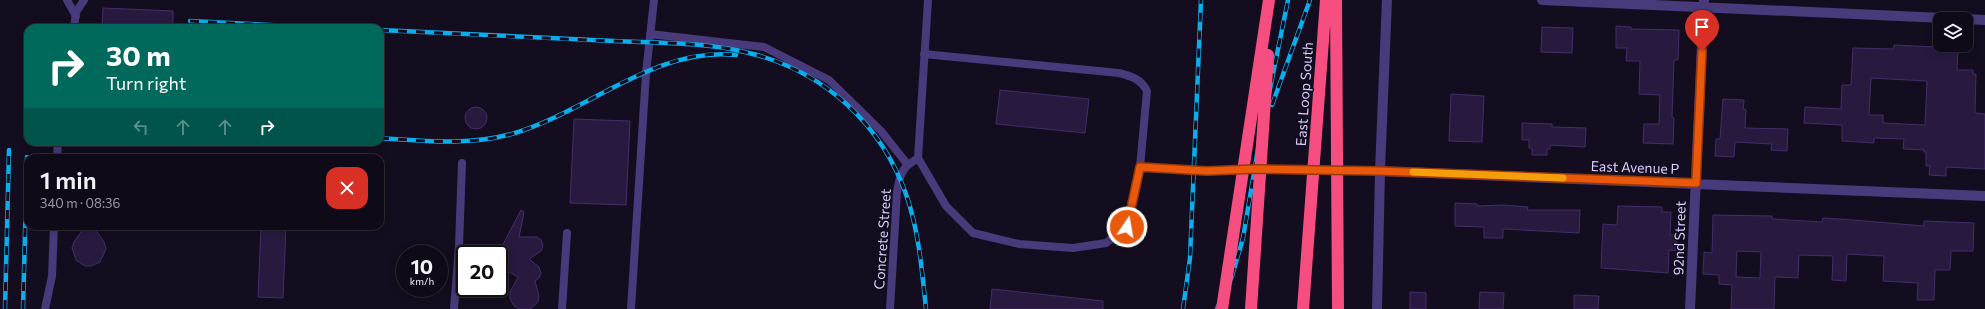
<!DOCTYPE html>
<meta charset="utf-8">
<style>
body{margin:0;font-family:Commissioner,sans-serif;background:#181320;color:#f1f3f6;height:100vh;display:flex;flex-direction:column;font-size:15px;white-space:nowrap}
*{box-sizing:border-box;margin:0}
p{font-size:13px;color:#9b9aa1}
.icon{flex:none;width:22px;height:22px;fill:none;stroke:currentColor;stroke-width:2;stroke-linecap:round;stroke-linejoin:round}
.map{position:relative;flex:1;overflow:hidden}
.details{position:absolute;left:24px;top:154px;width:360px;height:76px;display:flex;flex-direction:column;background:#0f0a17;border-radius:12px;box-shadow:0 2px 10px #0003,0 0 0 1px #2f2b36}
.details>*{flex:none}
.hud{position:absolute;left:24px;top:24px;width:360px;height:122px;border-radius:12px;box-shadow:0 2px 10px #0003,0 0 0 1px #2f2b36;background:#00695c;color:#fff;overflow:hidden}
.buttons{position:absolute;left:1933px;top:12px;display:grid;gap:8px}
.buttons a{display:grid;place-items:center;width:40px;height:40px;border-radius:8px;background:#0f0a17;box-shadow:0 2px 10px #0003,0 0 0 1px #2f2b36;font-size:20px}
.speed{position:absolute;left:396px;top:245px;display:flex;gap:8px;font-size:20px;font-weight:700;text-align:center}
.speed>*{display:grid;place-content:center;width:52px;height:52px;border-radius:50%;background:#0f0a17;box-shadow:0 2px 10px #0003,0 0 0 1px #2f2b36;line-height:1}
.speed small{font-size:10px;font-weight:400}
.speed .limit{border:2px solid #111;border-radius:6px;background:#fff;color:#111}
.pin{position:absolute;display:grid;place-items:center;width:34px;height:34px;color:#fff;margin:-41px -17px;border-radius:50% 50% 50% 0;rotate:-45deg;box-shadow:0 0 4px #0007}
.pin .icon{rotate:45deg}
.me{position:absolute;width:44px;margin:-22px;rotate:12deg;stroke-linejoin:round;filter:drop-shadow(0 0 3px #0008)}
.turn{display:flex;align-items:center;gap:14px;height:84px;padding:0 16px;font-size:18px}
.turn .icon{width:52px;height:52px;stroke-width:2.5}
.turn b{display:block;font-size:28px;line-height:34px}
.lanes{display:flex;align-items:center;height:38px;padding:0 16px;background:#0003;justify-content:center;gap:20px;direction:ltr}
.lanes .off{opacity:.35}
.round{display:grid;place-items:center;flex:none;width:42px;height:42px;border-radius:12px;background:#181320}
.overview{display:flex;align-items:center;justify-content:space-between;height:68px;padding:0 16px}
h1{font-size:24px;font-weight:600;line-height:30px}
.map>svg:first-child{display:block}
</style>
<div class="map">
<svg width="1985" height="309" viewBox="0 0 1985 309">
<rect width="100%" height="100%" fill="#140d1f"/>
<path fill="#281a3f" stroke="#442d6a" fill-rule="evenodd" d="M103 8 173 11V28H102Z
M1616 26 1631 27V29L1679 30 1678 60H1674L1672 117 1674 118 1673 144 1643 143 1644 124H1659L1660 95 1639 94 1640 61H1626L1627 48H1616Z
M1542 27 1573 28 1572 53 1541 52Z
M1894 45 1958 48 1957 70H1973V74H1976L1975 113 1985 114V169L1946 167V176L1929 175 1930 166H1926V152H1924V150L1903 149 1904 139 1874 138V143L1842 141V125L1804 123 1805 107 1841 109 1842 85H1851L1853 48 1894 49ZM1871 78 1927 81 1925 125 1883 123V115H1869Z
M1000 90 1089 99 1085 133 996 124Z
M1451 94 1484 96 1482 142 1449 141Z
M1723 99 1744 100 1743 109 1746 110 1745 128 1788 129 1787 151 1771 150 1772 144 1735 142 1734 157 1715 156 1716 139H1720Z
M465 118a11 11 0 1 1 22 0a11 11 0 1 1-22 0Z
M574 119 630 121 626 205 570 203Z
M1522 123 1552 124V127L1586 128 1585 147 1550 145V149H1547V155H1532V148H1529V140H1522Z
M1455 203 1477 204V206L1503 205 1528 207 1527 210H1580L1579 233 1503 229V238H1484V227L1455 226Z
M1618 206 1662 207V212H1671L1670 235H1677L1676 251 1669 250 1668 273 1601 268 1603 224 1617 225Z
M521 210 524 212 519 237H537L541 240 543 246 541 251 529 259 539 267 541 273 539 278 535 281 539 296 538 302 530 309H520L514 306 510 299V292L518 277 502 268 499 264V252Z
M1713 215 1772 216V219L1822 222 1823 218 1841 219 1924 226V221L1974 223 1973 251H1951L1950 270H1935L1934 300H1917L1918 283 1883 281 1884 256 1847 254 1846 281 1832 280 1833 256 1799 255 1798 278 1775 277 1774 309H1731L1732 285 1719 284V275L1703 274 1704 252 1712 253ZM1737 251 1761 252 1760 278 1736 277Z
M85 226H93L104 242 106 249 100 262 91 266H85L76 260 72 248 74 242Z
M261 226H286L283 298 258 297Z
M992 289 1103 301V309H990Z
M1410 292 1426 293V309H1410Z
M1480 292 1504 293 1503 309H1479Z
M1574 295 1599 296 1598 309H1574Z"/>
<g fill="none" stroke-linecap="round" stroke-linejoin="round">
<path stroke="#493a7c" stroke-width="8" d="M67 0 76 16
M74 28 76 12 84 0
M650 34 764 47 829 80 881 131 908 165C900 172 899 181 897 192L890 309
M57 158 58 142
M918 158 928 0
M908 165 918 158 946 206 973 233 1019 244 1073 248 1106 243 1127 227 1140 167 1147 91C1141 79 1131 76 1119 73L924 54
M1140 167 1207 171 1255 169 1380 171
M45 309 52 276 54 226
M454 309 459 246 462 163
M562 309 567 233
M631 309 646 73 654 0"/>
<path stroke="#493a7c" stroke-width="10" d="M1542 0 1965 19
M1966 19 1985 20
M1380 171 1985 196
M1377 309 1380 171 1387 0
M1690 309 1704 0"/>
<defs>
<path id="rail" d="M190 21 332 28
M380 30C458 34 536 38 614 41 659 43 705 42 749 53 824 71 882 124 907 197 919 233 922 271 926 309
M1272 105 1310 0
M380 138C425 141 471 146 515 133 588 111 657 46 736 55
M5 309 9 150
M23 309 27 157
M1183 309 1190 258 1201 0
M1217 309 1232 276 1243 238 1259 143 1288 0"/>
</defs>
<use href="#rail" stroke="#0aaeed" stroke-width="4.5"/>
<use href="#rail" stroke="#140d1f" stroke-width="3" stroke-dasharray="9" stroke-linecap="butt"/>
<path stroke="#f74e82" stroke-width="12" d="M1336 0 1338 309
M1222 309 1269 0
M1251 309 1268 55
M1303 309 1326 0"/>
</g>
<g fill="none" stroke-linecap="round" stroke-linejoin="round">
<defs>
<path id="route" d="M1127 227 1140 167 1207 171 1255 169 1380 171 1696 183 1702 51"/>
</defs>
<use href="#route" stroke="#983908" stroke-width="10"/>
<use href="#route" stroke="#ea580c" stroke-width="7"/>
<path stroke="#f59e0b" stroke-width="7" d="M1413 172 1563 178"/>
</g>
<g text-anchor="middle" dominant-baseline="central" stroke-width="3" stroke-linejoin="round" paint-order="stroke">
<g font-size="14" fill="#dccefd" stroke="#140d1f">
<text transform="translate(1304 94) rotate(-86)">East Loop South</text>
<text transform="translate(1635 167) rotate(2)">East Avenue P</text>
<text transform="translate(1679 238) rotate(-88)">92nd Street</text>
<text transform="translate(882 239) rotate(-86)">Concrete Street</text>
</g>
</g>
</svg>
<div class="buttons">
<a><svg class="icon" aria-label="layers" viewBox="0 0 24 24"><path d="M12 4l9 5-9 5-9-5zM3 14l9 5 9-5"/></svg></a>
</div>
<div class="speed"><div>10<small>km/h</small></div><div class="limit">20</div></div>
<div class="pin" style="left:1702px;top:51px;background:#d93025"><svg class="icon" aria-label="arrive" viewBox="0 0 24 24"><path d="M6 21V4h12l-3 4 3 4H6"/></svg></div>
<svg class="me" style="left:1127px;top:227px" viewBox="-20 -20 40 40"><circle r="17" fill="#ea580c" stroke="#fff" stroke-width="3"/><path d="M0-11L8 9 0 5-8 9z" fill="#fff"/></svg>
<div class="hud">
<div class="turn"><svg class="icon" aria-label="right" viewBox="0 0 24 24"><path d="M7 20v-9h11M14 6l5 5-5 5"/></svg><div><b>30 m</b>Turn right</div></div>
<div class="lanes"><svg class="icon off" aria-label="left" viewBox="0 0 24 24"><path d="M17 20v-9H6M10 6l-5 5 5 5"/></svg><svg class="icon off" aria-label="ahead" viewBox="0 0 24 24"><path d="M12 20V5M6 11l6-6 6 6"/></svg><svg class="icon off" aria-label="ahead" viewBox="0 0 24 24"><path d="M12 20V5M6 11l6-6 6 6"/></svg><svg class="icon" aria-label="right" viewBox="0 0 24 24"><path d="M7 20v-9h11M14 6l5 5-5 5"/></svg></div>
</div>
<section class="details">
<div class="overview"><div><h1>1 min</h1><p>340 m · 08:36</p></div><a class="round" style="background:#d93025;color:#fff"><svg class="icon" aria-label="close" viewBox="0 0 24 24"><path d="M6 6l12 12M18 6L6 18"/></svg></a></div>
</section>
</div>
